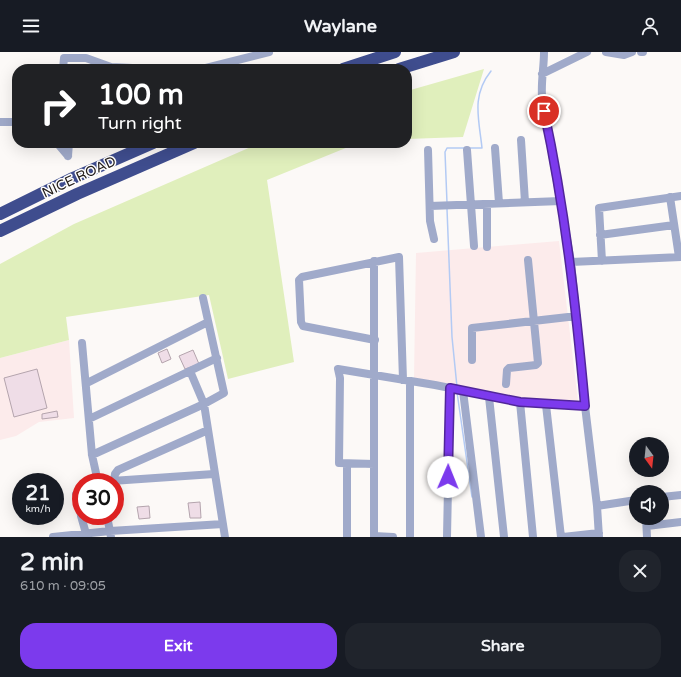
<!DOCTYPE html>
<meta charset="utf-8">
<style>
body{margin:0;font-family:"Varela Round",sans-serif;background:#20242c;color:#f1f3f6;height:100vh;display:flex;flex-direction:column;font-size:15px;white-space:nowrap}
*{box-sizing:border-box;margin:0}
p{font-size:13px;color:#9ea1a6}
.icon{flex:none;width:22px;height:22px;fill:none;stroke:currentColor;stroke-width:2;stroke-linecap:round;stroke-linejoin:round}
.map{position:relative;height:485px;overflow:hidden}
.sheet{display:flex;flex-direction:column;background:#171b24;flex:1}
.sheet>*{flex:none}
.guide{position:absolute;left:12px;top:12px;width:400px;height:84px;border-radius:16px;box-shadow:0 4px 16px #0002;background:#202124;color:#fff;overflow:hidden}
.needle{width:26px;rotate:165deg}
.fabs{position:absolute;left:629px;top:385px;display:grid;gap:8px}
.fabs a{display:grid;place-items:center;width:40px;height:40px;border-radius:50%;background:#171b24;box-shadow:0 4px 16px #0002;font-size:20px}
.speed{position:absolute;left:12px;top:421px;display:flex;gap:8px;font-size:20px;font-weight:700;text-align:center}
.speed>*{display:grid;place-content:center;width:52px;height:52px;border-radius:50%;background:#171b24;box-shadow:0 4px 16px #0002;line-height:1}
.speed small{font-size:10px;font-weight:400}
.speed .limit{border:6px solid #d22;background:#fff;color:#111}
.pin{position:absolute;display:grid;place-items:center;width:34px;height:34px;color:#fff;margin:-17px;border:2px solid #fff;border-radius:50%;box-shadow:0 1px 4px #0007}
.me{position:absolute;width:44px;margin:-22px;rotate:1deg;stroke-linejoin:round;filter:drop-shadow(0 0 3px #0008)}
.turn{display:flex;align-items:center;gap:14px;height:84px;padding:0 20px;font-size:18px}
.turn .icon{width:52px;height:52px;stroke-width:2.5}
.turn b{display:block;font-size:28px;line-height:34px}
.round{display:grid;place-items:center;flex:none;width:42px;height:42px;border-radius:16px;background:#20242c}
.head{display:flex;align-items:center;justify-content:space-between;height:68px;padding:0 20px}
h1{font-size:24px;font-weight:700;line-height:30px}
.cta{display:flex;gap:8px;margin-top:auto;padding:8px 20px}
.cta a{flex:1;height:46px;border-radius:16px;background:#7c3aed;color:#fff;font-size:16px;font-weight:700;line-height:46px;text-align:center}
.cta a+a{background:#20242c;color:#f1f3f6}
header{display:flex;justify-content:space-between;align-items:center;height:52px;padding:0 20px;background:#171b24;font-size:18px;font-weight:700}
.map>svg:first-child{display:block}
</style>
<header><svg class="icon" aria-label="menu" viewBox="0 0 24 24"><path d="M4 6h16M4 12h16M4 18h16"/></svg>Waylane<svg class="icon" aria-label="person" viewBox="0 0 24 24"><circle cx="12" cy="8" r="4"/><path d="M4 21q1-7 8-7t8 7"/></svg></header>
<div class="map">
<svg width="681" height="485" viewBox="0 0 681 485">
<rect width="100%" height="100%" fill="#fcf9f7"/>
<path fill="#fcebeb" d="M559 189 578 349 513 345 414 326 416 201Z
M69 288 74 366 39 370 16 384 0 388V306Z"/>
<path fill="#e0efbc" d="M484 17 463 85 407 87V39Z
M260 91H358L267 128 294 310 228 327 209 243 66 265 69 288 0 306V212L74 172Z"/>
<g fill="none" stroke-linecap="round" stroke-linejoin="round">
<path stroke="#b3caf4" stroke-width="1.5" d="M469 96H482C479 67 471 44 491 19
M447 151 445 100 447 96H465
M447 157 452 285 457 335
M457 340 472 445"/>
</g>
<path fill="#efdde7" stroke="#b4a4ad" d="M167 297 171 307 162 311 158 301Z
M193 298 199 312 185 317 179 304Z
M37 317 47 356 14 365 4 326Z
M57 359 58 365 42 367V362Z
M200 450 201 466H190L188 451Z
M149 454 150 466 139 467 137 455Z"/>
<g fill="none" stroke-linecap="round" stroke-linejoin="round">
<path stroke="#a0aaca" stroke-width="8" d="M544 0C544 15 541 29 542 44L571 210 585 354 597 454 599 485
M606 0 624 3 632 0
M641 0H643
M63 17 64 6H86L111 15 154 17
M202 17 269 0
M542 22 587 0
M0 70H17
M521 88 525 150
M57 91 68 104
M495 96 499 151
M428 98 430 169 434 187
M467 98 474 194
M68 104 69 91
M670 145 679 205
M487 152V195
M430 154 561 149
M600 183 674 173
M374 209V485
M602 209 599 156 681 144
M571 210 681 205
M375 288 303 274 301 270 299 228 302 225 399 205 403 328
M82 291 92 403 98 430
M472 308V276L577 264
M190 319 204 352 224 341 203 246
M87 331 208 270
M506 332 507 318 509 316 536 313 538 311 528 208
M463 339 481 485
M489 345 504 485
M520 350 533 485
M546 353 561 485
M89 367 217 306
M92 403 204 352 225 485
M347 412V485
M374 412 339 411 340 326 338 317 435 333 520 350 585 354
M114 429 115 422 118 418 208 378
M97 430 214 422
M81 438 76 442 81 463
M662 445 681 443
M597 454 636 448
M81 464 87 485
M107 464 111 485
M646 466 647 485
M647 474 681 470
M374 484 393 485
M53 485 110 479 223 472
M410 485V329
M447 485 450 336
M563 485 599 481"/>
<path stroke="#3f4d8e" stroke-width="12" d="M343 17 395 0
M399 17 454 0
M0 162 73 126 153 91
M0 179 77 142 194 91"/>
</g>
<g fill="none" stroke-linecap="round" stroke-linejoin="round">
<defs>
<path id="route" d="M448 425 450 336 520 350 585 354C576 255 565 156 544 59"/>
</defs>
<use href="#route" stroke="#51269a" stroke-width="10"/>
<use href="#route" stroke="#7c3aed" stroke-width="7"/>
</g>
<g text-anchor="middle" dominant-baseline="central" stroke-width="3" stroke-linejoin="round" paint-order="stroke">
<g font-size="14" fill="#26201d" stroke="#fff">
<text transform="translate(79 125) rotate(-25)">NICE ROAD</text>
</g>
</g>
</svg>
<div class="fabs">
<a><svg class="needle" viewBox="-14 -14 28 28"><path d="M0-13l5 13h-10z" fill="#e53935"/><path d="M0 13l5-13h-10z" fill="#9ea1a6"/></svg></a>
<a><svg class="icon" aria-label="sound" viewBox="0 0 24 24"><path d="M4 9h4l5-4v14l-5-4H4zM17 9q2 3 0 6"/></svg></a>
</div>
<div class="speed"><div>21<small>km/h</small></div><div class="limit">30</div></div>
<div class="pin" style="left:544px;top:59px;background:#d93025"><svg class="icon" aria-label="arrive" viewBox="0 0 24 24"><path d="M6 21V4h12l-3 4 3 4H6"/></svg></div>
<svg class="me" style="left:448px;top:425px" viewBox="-20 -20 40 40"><circle r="19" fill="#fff"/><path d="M0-13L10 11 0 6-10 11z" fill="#7c3aed"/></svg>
<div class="guide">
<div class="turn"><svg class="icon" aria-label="right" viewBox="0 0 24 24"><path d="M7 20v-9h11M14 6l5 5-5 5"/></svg><div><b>100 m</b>Turn right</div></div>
</div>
</div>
<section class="sheet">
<div class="head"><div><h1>2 min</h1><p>610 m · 09:05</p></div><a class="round"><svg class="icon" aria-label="close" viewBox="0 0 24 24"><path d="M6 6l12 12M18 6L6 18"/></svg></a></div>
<div class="cta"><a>Exit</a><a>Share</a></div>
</section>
